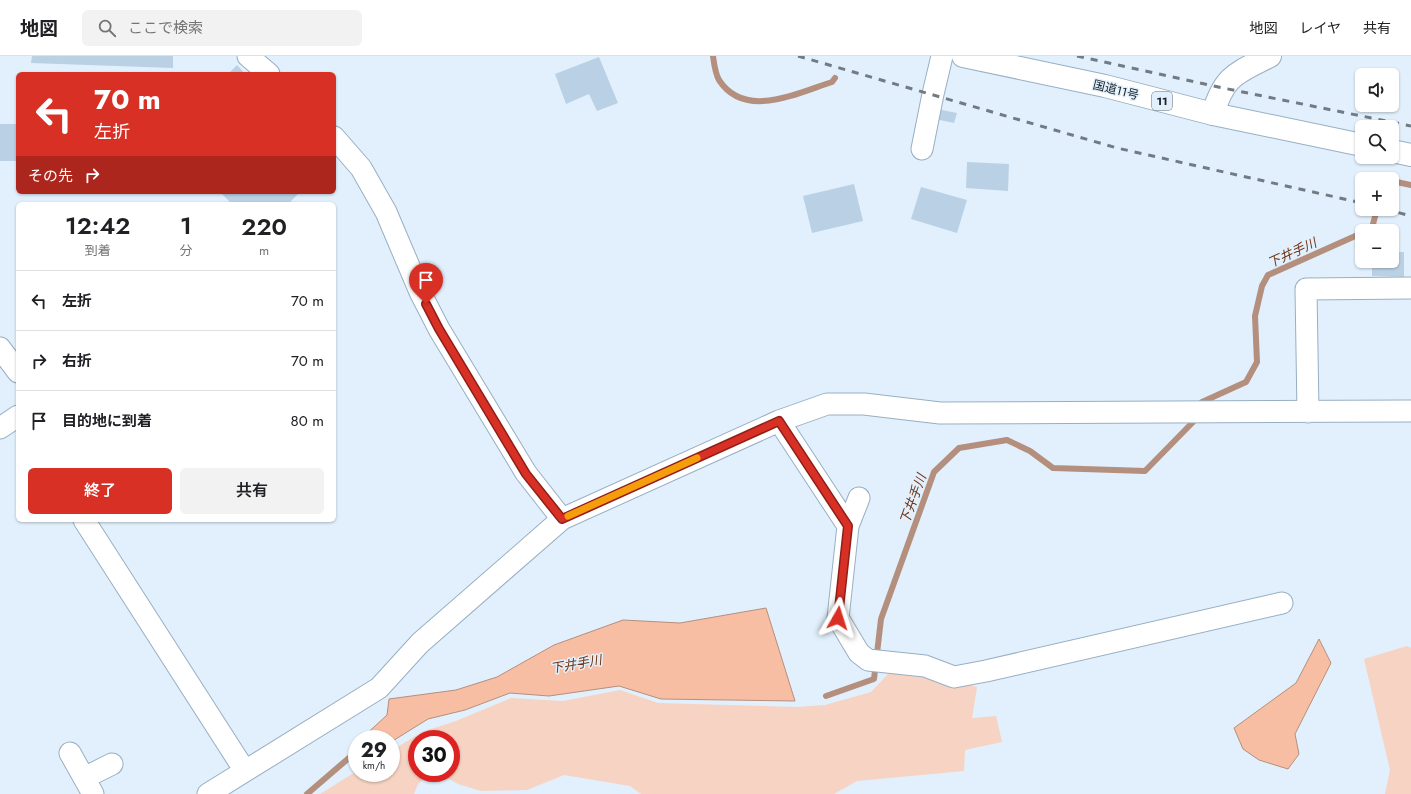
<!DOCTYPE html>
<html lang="ja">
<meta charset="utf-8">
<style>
body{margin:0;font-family:Jost,"Noto Sans JP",sans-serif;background:#f2f2f2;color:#202124;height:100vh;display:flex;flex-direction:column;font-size:15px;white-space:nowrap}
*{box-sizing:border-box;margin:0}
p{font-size:13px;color:#757577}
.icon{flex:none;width:22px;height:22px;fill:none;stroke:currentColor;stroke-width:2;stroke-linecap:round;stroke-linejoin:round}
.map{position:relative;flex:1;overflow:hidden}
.details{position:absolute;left:16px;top:146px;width:320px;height:320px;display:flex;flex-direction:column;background:#fff;border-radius:6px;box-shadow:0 1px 3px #0004}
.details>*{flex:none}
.banner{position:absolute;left:16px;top:16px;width:320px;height:122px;border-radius:6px;box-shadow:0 1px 3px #0004;background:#d93025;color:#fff;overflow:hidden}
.fabs{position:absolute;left:1355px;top:12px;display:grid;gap:8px}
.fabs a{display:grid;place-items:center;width:44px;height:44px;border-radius:6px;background:#fff;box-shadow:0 1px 3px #0004;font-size:20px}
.speed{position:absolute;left:348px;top:674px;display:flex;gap:8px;font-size:20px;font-weight:700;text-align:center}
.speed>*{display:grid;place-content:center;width:52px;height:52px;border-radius:50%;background:#fff;box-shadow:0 1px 3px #0004;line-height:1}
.speed small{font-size:10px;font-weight:400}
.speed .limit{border:6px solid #d22;background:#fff;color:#111}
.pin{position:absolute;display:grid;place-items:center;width:34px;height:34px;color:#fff;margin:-41px -17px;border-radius:50% 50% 50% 0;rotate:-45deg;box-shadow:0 0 4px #0007}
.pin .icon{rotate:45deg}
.me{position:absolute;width:44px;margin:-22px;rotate:6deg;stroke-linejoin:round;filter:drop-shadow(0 0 3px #0008)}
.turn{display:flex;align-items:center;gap:14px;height:84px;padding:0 12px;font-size:18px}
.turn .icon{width:52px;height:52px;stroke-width:2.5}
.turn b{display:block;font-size:28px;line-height:34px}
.then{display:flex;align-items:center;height:38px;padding:0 12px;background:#0003;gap:8px;font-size:15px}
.eta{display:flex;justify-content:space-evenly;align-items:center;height:68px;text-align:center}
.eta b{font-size:24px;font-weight:600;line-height:28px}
.action{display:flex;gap:8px;margin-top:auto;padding:8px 12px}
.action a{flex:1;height:46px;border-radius:6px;background:#d93025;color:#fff;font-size:16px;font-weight:600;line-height:46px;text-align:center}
.action a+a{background:#f2f2f2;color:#202124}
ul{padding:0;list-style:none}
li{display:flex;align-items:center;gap:12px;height:60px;padding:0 12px;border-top:1px solid #e0e0e0}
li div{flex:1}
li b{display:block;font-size:15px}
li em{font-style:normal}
header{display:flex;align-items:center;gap:24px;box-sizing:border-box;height:56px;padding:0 20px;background:#fff;border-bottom:1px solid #e0e0e0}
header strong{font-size:19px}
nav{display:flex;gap:22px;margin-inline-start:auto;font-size:14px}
.search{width:280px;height:36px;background:#f2f2f2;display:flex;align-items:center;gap:10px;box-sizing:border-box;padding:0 14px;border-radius:6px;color:#757577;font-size:15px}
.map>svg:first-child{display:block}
</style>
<header>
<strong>地図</strong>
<div class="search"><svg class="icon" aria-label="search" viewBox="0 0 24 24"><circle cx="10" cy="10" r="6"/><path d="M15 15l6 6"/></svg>ここで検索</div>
<nav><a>地図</a><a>レイヤ</a><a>共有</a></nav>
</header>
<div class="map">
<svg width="1411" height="738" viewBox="0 0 1411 738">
<rect width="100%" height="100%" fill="#e1f0fc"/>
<path fill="#f6d3c2" d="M1407 590 1411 592V738H1385L1390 714 1364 603Z
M928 616 977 631 972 662 996 660 1002 686 965 694 964 715 857 725 834 738H641L630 730 564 719 527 734 481 735 458 728 438 717H451V683H417V717H430L418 728 414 738H320L357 715V717H391V695L422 676 456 665 511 642 563 645 620 634 658 647 797 651 825 649 871 636 889 617Z"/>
<path fill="#f8bea3" stroke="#b58f7e" d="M766 552 795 645 661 643 619 630 549 640 510 637 465 654 428 663 391 686V683H361L387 659 389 643 456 634 497 621 554 589 623 564 680 567Z
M1319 583 1331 607 1295 678 1299 698 1288 713 1259 704 1243 693 1234 672 1296 627Z"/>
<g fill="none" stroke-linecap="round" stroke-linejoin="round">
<path stroke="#b58f7e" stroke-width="6" d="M713 0C714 7 715 17 719 24 745 64 797 37 832 26L835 22
M1392 125 1411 129
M1366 175 1372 172 1377 153
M1202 346 1246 326 1257 306 1255 260 1262 230 1268 219 1362 177
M826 640 874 623 881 563 934 416 959 392 1007 384 1030 395 1053 412 1145 415 1193 366
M307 738 357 695"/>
</g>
<path fill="#bad1e5" d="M32 0H173V12L31 7Z
M599 1 618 47 597 55 589 38 566 48 555 18Z
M237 9 245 18H228Z
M937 53 957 57 954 67 935 63Z
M0 68H18V105H0Z
M967 106 1009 108 1008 135 966 132Z
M854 128 863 165 812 177 803 140Z
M921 131 967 144 957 177 911 163Z
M220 136H300L288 148H232Z
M1392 196H1404V221L1372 220V205H1392Z"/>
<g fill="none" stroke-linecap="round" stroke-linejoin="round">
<defs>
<path id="minor" d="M248 0 269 18
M334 81 361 112 386 156 420 236 439 273 526 417 562 463
M922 93 933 38 942 0
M0 292 18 316
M1308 356 1306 233 1411 232
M779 365 848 470
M0 372 18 360
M859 442 848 470 838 562 859 597 868 604 925 610 954 621 986 615 1282 547
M84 464 245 715
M70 697 93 738
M84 722 112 708
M208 738 379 632 420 587 562 463 779 365 827 348H864L940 357 1411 355"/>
<path id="tertiary" d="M1213 58C1224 19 1237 17 1270 0"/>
<path id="trunk" d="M963 0 1105 30 1213 58 1362 89
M1392 95 1411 99"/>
</defs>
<use href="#minor" stroke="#98afc2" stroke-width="23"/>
<use href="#tertiary" stroke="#98afc2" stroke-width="24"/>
<use href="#trunk" stroke="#98afc2" stroke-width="24"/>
<use href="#minor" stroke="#fff" stroke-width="21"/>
<use href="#tertiary" stroke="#fff" stroke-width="22"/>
<use href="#trunk" stroke="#fff" stroke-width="22"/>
<path stroke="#707b84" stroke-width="3" stroke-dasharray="7 7" stroke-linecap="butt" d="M798 0 1117 92 1362 147
M1077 0 1223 32 1411 70
M1385 153 1411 160"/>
</g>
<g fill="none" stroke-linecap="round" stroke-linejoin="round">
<defs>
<path id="route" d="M426 248 439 273 526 418 562 463 779 365 848 470 838 562"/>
</defs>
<use href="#route" stroke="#8d1f18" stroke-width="10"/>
<use href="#route" stroke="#d93025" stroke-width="7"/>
<path stroke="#f59e0b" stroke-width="7" d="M568 460 697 402"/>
</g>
<g text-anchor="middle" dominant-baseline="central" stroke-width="3" stroke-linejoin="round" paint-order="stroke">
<rect fill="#e1f0fc" stroke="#556068" stroke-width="1" x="1152" y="36" width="20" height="18" rx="3"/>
<g font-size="11" font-weight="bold" fill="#192229">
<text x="1162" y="45">11</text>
</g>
<g font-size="12" fill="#192229" stroke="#e1f0fc">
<text transform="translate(1116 34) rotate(14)">国道11号</text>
</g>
<g font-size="13" font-style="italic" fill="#6e3313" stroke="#e1f0fc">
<text transform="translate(1292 197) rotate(-25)">下井手川</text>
<text transform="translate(913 443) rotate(-70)">下井手川</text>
<text transform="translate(576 608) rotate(-10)">下井手川</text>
</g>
</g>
</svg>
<div class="fabs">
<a><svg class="icon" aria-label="sound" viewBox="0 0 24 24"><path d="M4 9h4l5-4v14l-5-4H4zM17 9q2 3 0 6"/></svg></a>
<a><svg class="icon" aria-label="search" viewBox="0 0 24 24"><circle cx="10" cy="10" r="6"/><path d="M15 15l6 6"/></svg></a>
<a>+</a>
<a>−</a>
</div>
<div class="speed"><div>29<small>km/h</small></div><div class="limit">30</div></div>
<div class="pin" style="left:426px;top:248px;background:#d93025"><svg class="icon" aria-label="arrive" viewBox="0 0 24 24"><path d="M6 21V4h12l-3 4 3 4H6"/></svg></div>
<svg class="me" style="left:838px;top:562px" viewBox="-20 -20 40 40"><path d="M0-17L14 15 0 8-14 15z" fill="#d93025" stroke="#fff" stroke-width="4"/></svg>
<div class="banner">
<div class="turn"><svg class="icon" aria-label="left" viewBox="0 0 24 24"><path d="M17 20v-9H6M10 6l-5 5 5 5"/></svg><div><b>70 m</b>左折</div></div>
<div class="then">その先<svg class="icon" aria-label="right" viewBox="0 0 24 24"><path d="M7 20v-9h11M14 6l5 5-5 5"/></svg></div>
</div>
<section class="details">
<div class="eta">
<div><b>12:42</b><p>到着</p></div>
<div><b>1</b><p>分</p></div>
<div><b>220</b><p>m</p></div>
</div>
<ul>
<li><svg class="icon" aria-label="left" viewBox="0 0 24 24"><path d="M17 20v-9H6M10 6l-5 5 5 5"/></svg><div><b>左折</b></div><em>70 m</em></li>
<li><svg class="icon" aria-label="right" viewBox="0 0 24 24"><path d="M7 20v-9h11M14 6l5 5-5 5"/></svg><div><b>右折</b></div><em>70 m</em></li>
<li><svg class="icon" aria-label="arrive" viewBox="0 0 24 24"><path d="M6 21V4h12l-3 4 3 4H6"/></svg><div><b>目的地に到着</b></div><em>80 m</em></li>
</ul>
<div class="action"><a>終了</a><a>共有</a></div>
</section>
</div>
